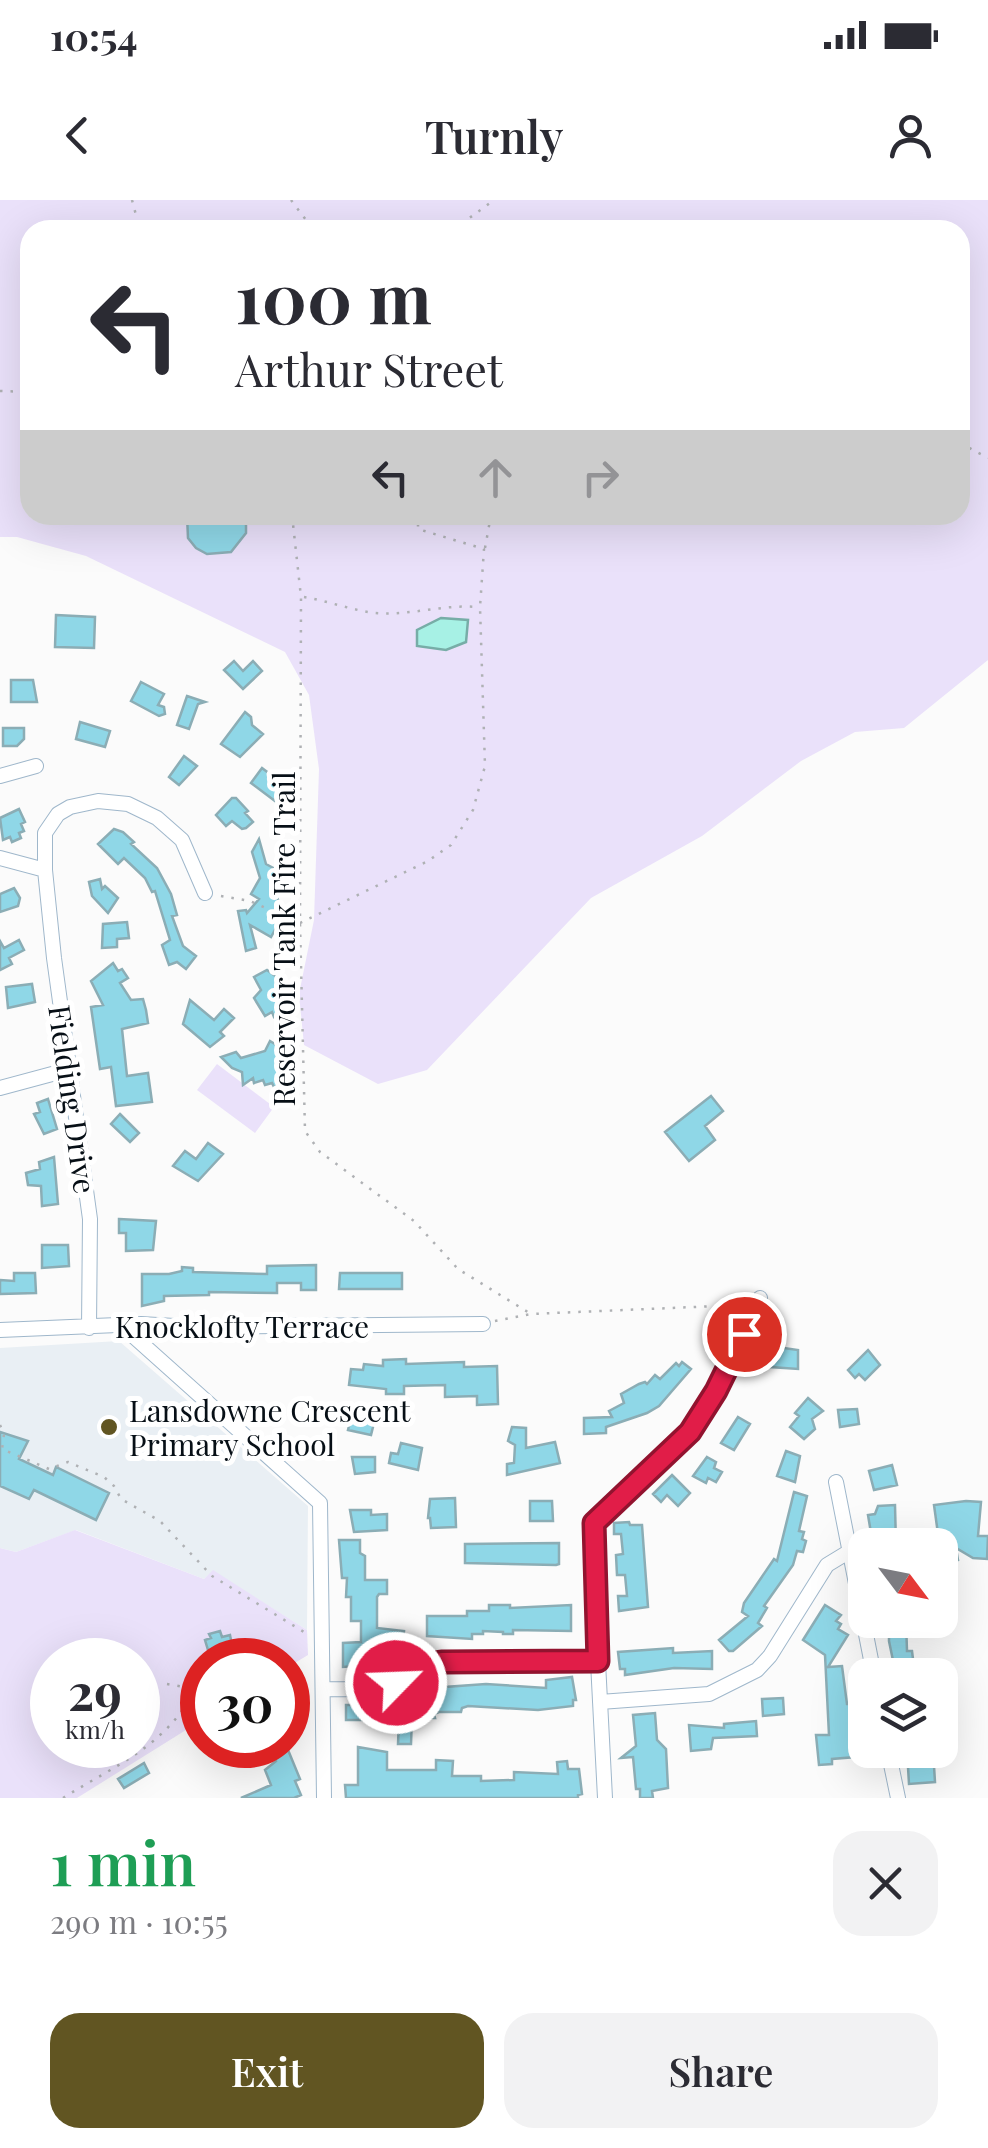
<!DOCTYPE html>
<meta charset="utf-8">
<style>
body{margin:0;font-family:"Playfair Display",serif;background:#f2f2f3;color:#2b2b33;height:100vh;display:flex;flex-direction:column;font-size:38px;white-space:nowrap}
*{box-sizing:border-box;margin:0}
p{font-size:32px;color:#7c7c81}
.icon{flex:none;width:55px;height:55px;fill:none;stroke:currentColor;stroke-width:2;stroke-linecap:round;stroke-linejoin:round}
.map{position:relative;height:1598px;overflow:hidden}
.drawer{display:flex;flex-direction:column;background:#fff;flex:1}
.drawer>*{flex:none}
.hud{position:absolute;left:20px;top:20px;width:950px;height:305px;border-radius:30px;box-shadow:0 10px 40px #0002;background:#fff;color:#2b2b33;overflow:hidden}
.needle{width:65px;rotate:122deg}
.buttons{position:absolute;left:848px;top:1328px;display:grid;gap:20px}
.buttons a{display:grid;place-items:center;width:110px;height:110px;border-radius:20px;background:#fff;box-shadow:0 10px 40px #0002;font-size:50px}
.speed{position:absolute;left:30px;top:1438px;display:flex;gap:20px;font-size:50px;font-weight:700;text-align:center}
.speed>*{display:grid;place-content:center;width:130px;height:130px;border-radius:50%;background:#fff;box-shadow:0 10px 40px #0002;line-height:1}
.speed small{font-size:25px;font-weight:400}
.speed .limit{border:15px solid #d22;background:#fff;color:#111}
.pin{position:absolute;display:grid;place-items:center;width:85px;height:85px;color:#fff;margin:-42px;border:5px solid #fff;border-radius:50%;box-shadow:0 2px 10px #0007}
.me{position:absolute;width:110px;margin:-55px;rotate:66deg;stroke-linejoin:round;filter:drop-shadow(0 0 8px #0008)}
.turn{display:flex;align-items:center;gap:35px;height:210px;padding:0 50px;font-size:45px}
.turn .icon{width:130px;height:130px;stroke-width:2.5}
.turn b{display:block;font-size:70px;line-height:85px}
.lanes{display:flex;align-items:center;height:95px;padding:0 50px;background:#0003;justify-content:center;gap:50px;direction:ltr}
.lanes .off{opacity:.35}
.round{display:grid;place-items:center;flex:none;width:105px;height:105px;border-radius:30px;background:#f2f2f3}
.head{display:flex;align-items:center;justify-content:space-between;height:170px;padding:0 50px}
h1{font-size:60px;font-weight:600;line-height:75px;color:#1e9e55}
.cta{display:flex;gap:20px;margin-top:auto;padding:20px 50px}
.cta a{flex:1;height:115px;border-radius:30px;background:#615522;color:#fff;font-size:40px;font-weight:600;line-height:115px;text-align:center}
.cta a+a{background:#f2f2f3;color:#2b2b33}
.status{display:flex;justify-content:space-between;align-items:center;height:70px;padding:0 50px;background:#fff;direction:ltr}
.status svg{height:28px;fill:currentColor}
header{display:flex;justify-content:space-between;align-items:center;height:130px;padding:0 50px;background:#fff;font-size:45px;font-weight:600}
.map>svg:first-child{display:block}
</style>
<div class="status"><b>10:54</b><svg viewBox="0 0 49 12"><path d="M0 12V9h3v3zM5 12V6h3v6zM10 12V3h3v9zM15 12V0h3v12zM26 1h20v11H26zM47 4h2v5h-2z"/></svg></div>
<header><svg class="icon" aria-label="back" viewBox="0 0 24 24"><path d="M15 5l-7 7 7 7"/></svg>Turnly<svg class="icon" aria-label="person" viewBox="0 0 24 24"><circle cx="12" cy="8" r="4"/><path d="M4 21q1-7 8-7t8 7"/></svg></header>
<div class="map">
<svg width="988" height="1598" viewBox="0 0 988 1598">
<rect width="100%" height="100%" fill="#fbfbfb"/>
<path fill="#e9eff4" d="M119 1141 308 1306 307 1430 213 1371 204 1379 76 1330 16 1352 0 1348V1148Z"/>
<path fill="#eae1fa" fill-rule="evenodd" d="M0 0H988V460L904 528 855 532 801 561 702 636 591 698 427 870 378 884 304 845 299 794 314 720 319 569 309 495 285 452 86 356 17 337H0ZM30 30H960V315H30Z
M217 864 274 907 255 933 197 890Z
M75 1330 204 1379 213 1370 307 1430 308 1455 288 1467V1460H202V1520L77 1598H0V1348L16 1352ZM52 1460H138V1545H52Z"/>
<path fill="#a7f1e5" stroke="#77ada7" stroke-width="2.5" d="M441 418 468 420 466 442 446 450 417 446V430Z"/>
<path fill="#8fd7e7" stroke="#8badb5" stroke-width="2.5" d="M187 315H246V333L231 352 207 354 196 348 188 338Z
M56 415 95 417 94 448 55 447Z
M234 461 243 471 253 461 262 471 243 489 224 470Z
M11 480H33L37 502H11Z
M141 482 164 494 158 505 164 507 165 514 159 516 131 501Z
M187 496 205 502 198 504 189 529 177 525Z
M245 512 251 517 252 525 263 534 240 557 221 544Z
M80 522 110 531 105 547 76 539Z
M3 528H24V539L17 546H3Z
M184 556 197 566 179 585 169 577Z
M262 568 287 587 275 601 251 583Z
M232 598H236L248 611 245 613 253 622 246 628 242 629 232 621 226 626 216 615Z
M19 609 25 622 21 624 24 631 19 633 21 638 12 642 10 637 3 640 0 618Z
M114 629 123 632 134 642 131 644 157 668 171 694 177 715 172 716 183 746 196 756 186 769 177 762 169 765 162 745 170 740 155 691 152 692 145 678 124 658 118 664 98 644Z
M259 639 266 664 277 670 273 678 282 717 271 737 250 725 256 748 246 751 238 711 246 710 247 713 259 699 251 694 260 678 252 652Z
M100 679 102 689 105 686 118 698 108 713 92 696 89 682Z
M14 688 20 698 18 706 0 712V694Z
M127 722 129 738 117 739V747L102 748 103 724Z
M19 740 24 750 9 758 12 764 0 770V741L4 748Z
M113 763 118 771 122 769 128 778 120 783 131 800 143 799 146 810 148 823 122 829 127 876 148 873 152 902 116 906 111 867 100 869 91 807 103 805 91 781Z
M267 770 278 778 282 787 276 790 285 812 274 817 272 812 265 816 254 798 261 790 254 777Z
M32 784 35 802 8 808 6 787Z
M190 800 214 820 224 809 234 818 220 832 224 836 210 847 183 824Z
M270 841 291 854 283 872 286 887H274L272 883 265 885 263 880 254 883 253 878 243 885 242 872 232 868 221 857 236 852 241 858 265 851Z
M711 896 723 911 705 926 715 940 689 961 665 932Z
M48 899 57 929 44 934 34 914 40 912 37 903Z
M120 914 139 933 130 942 111 924Z
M208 943 223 954 198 981 173 966 185 951 196 959Z
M54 957 58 1004 42 1006 41 986 28 985 26 973 40 969 39 962Z
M119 1019 156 1021 153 1050 126 1051V1033H119Z
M42 1045H68L69 1066 42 1068Z
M316 1065V1090H301V1083H277V1093L209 1092V1095L164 1096V1101L142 1106V1074H169L182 1071V1067L193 1068V1072L267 1074V1066Z
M14 1073H35L36 1093 0 1094V1080L14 1081Z
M340 1073H402V1089H339Z
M770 1146 798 1150V1169L770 1167Z
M868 1150 880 1165 865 1180 859 1174 855 1178 848 1170Z
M406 1159V1164L464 1162V1167L497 1166 498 1204 477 1205V1196L445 1197V1185L404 1186V1194H386V1189L349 1185 351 1169 363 1170 364 1164 383 1166V1160Z
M682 1162 691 1169 659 1206 647 1213 606 1227V1233L584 1234V1218L612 1217 609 1211 624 1203 621 1194 639 1184 645 1182 647 1184 655 1175 660 1179 676 1163 679 1166Z
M808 1198 823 1211 812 1219 815 1229 804 1239 790 1227 799 1216 795 1213Z
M857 1209 859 1224 840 1227 838 1210Z
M352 1214 375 1219 371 1235 348 1230Z
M738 1217 750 1224 734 1250 721 1243Z
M512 1227 526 1228V1248L555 1242 560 1263 507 1275V1264L514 1263 515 1245 508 1241Z
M0 1232 28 1241 19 1259 53 1275 56 1267 109 1293 96 1320 34 1290 29 1299 0 1286Z
M401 1243 422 1248 418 1270 389 1263 391 1253 398 1254Z
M786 1251 800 1256 795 1282 777 1276Z
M352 1257H375V1272L355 1274Z
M707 1257 716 1262 714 1268 722 1272 716 1282 708 1278 706 1283 693 1276Z
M892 1265 897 1285 874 1290 869 1271Z
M672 1275 690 1293 678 1306 667 1295 661 1302 653 1294Z
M794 1292 807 1296 799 1331 804 1332 802 1339 806 1341 803 1352 797 1351 793 1365 764 1406 767 1408 758 1423 762 1426 733 1451H729L719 1440 748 1416 742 1412 744 1403 774 1359 777 1361Z
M455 1298 456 1327 431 1328 430 1318H428L430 1299Z
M530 1301H552L553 1321H530Z
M966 1301 981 1302 978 1336H988L987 1359 973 1358 956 1348 958 1360 942 1363 934 1305Z
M895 1305 896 1345H873L868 1315 875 1314 878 1306Z
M350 1310H371V1315L387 1314V1330L354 1332Z
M629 1322 630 1325H642L648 1407 619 1411 618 1396H627L625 1375H617L616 1355 623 1354 621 1334H614V1323Z
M339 1340H360V1353L365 1356V1380H387V1394H379L377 1397V1428L404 1431 403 1443 388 1447V1453H381V1456L355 1458V1466L343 1467V1443L361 1442V1421H351V1397H346L347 1378H342Z
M559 1343V1364L556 1365 465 1363V1344Z
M489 1405H510V1408L571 1405V1431L513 1430V1434H503V1432L483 1431V1434H472V1439L427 1436V1416H467V1411H489Z
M825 1405 841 1415 836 1421 841 1424 838 1429 848 1435 828 1467 842 1466 847 1504H855L856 1557 832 1559V1564L819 1565 816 1535H829L825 1455 803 1440Z
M889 1420H906L907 1451H912L915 1475H896L889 1441Z
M220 1431 222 1437 230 1435 235 1460H211L205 1440 211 1438 209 1434Z
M673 1448V1453L712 1451V1469L674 1468 625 1475V1469H620L618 1452Z
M572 1477 576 1500H573V1506L538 1510 468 1506 462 1508 461 1512H439L434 1514 435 1518H412L411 1544H398L399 1520H346V1505H411V1491H445V1487L486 1484 546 1488V1480Z
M783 1498 784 1514 763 1516 762 1499Z
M655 1513 657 1540 666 1549 668 1588 652 1591 653 1598H640V1589H636L633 1557 621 1558 636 1546 633 1515Z
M756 1521 757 1536 713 1538 711 1549 691 1551 689 1525 724 1528V1524Z
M271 1545H286L300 1579 295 1581 301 1595 294 1598H241L271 1585 265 1570 276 1561Z
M358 1547 387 1552V1570H436V1560L453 1561 452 1576H481V1581L514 1580V1572L558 1574 557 1562 567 1561 568 1569H579L582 1594 578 1595V1598H346L345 1585H358Z
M907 1550H933L935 1582 909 1584Z
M144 1563 149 1573 124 1588 118 1579Z"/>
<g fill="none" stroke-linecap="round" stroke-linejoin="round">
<defs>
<path id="street" d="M0 576 36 566
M0 658 45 670
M0 888 67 870
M121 1125 320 1303 324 1598
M89 1128 90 1019 54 758 45 670V633L58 614 70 607 98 601 128 604 157 618 182 640 205 693
M0 1130 141 1124 191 1127 483 1124
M836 1282 874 1475
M324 1489C347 1489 376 1492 398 1482 414 1474 424 1464 443 1462L598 1461
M600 1502 709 1494 757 1470 770 1456 827 1365 850 1351
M888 1550 898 1598
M605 1598 593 1365 594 1323 691 1232 731 1164 760 1098"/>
</defs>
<use href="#street" stroke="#9fb7cb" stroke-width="16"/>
<path stroke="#afb1b4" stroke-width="2.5" stroke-dasharray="2.5 8" stroke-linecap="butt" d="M132 0 140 30
M291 0 306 20 320 30
M453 30 494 0
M0 191 30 192
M960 243 988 258
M292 315 301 397 300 723 305 931 320 952 414 1021 458 1069 531 1114
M485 348 491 315
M304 397C328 401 351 410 375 413 410 416 443 404 478 407
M221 696 250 701 300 723 428 661 451 645 473 610 485 566 480 407 484 349 418 329V315
M495 1121 531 1114 741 1105
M0 1225 4 1234 2 1249 49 1269 68 1262 104 1277 114 1286 121 1299 160 1321 212 1376 309 1435
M167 1484 202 1490
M63 1598C115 1565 164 1548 195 1490"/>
<use href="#street" stroke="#fff" stroke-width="14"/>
</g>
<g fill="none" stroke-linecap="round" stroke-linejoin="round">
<defs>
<path id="route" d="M396 1483 428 1464 443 1462 598 1461 594 1323 690 1232 716 1191 744 1134"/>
</defs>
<use href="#route" stroke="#92132f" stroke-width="25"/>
<use href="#route" stroke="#e11d48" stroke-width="18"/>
</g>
<circle fill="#615522" stroke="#fff" stroke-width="4" cx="109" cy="1227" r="10"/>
<g text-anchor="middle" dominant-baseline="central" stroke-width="10" stroke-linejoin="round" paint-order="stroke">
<g font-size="30" fill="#070f16" stroke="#fff">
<text transform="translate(283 739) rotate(-90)">Reservoir Tank Fire Trail</text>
<text transform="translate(73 899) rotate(82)">Fielding Drive</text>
<text x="242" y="1126">Knocklofty Terrace</text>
</g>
<g font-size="30" fill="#070f16" stroke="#fff" text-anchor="start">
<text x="129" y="1210">Lansdowne Crescent<tspan x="129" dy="34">Primary School</tspan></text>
</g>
</g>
</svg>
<div class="buttons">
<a><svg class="needle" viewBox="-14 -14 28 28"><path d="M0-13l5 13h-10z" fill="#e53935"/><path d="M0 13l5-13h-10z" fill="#7c7c81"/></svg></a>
<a><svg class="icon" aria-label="layers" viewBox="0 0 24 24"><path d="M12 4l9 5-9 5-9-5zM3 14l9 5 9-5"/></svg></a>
</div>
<div class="speed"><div>29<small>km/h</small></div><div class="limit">30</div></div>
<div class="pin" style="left:744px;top:1134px;background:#d93025"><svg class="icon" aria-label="arrive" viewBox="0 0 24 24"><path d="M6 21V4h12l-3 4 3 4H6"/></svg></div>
<svg class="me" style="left:396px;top:1483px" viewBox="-20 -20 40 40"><circle r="17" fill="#e11d48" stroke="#fff" stroke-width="3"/><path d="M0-11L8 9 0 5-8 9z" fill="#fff"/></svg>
<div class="hud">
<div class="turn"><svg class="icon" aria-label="left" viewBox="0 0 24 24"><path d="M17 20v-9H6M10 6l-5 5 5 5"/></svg><div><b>100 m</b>Arthur Street</div></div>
<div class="lanes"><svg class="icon" aria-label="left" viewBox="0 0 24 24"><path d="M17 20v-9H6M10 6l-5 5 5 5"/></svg><svg class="icon off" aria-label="ahead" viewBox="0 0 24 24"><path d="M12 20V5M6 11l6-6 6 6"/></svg><svg class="icon off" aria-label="right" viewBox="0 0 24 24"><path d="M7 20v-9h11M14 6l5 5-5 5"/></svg></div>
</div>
</div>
<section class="drawer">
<div class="head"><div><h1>1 min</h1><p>290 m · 10:55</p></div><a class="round"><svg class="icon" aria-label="close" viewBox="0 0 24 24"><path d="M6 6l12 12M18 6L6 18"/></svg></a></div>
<div class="cta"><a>Exit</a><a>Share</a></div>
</section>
